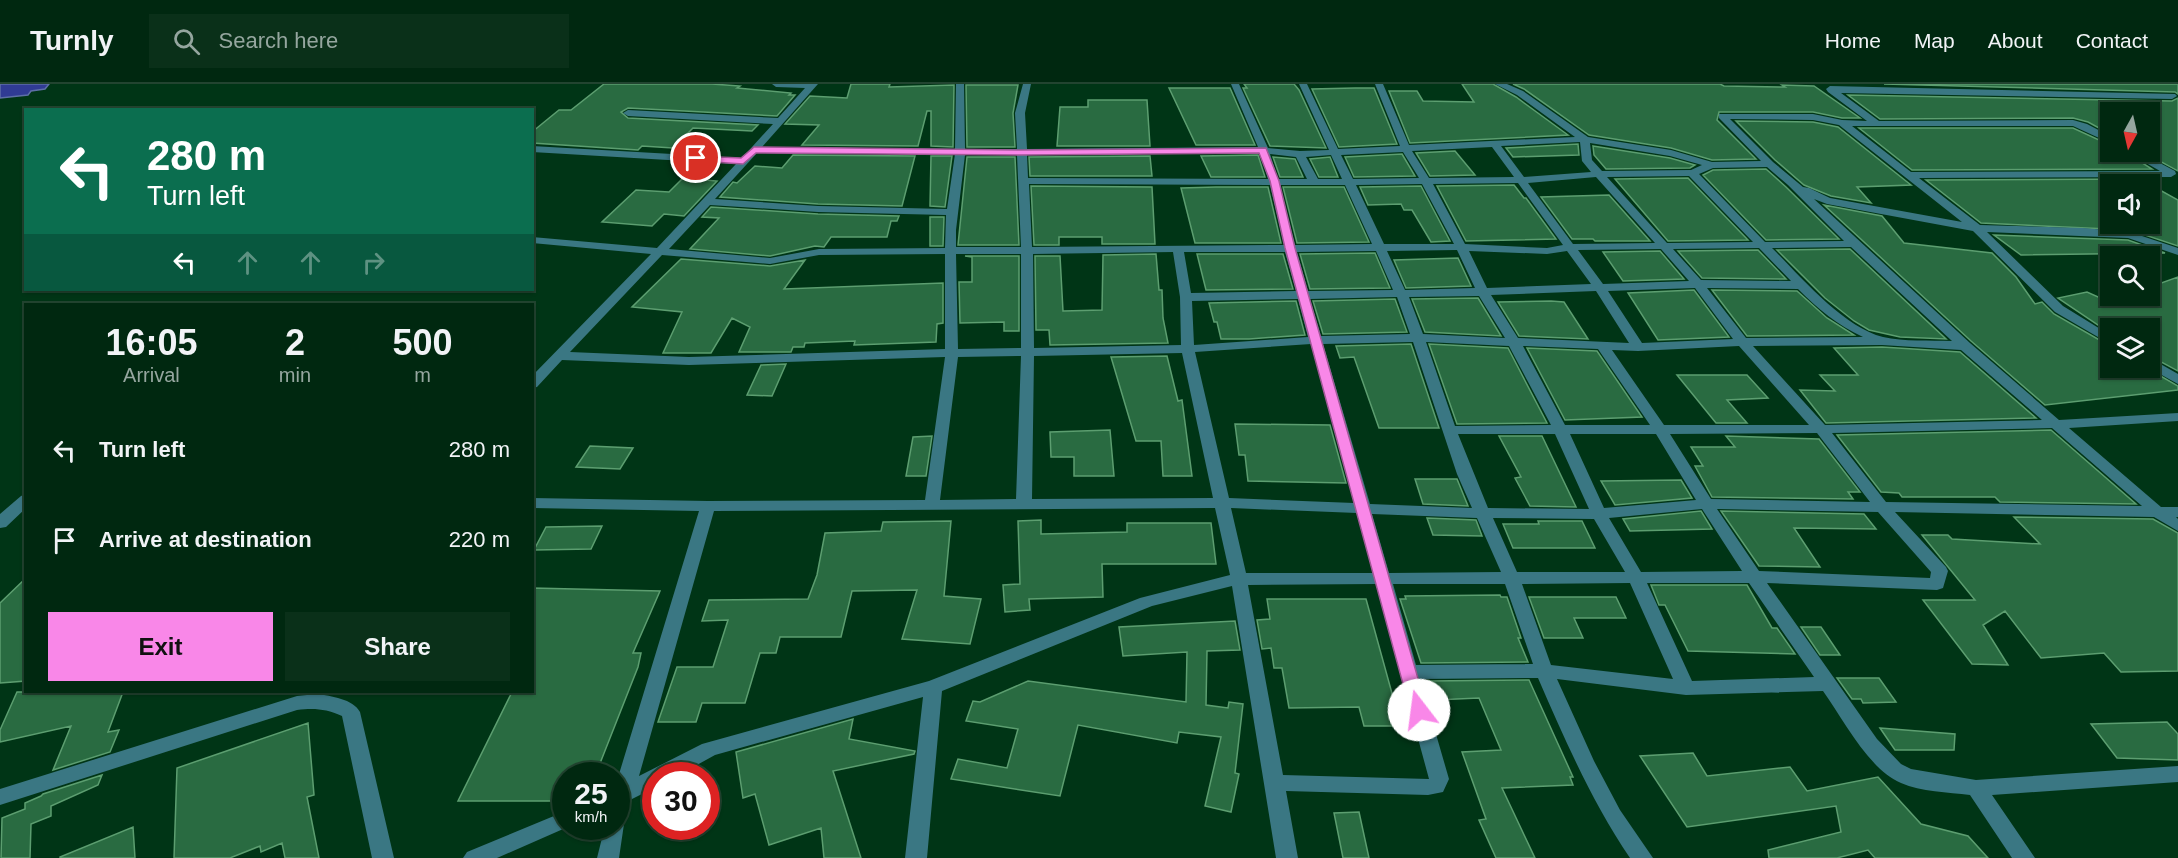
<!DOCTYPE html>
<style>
body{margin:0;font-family:Helvetica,sans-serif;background:#0a3019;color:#f1f3f6;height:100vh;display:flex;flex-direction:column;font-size:22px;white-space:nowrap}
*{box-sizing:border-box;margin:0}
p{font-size:20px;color:#95a69f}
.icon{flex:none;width:33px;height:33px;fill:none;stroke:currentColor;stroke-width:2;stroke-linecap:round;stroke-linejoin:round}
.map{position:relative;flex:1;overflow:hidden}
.side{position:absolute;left:24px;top:219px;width:510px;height:390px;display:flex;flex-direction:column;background:#002810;border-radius:0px;box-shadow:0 2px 4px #0004,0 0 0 2px #224430}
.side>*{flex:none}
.guide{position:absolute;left:24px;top:24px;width:510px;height:183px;border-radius:0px;box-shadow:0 2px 4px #0004,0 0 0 2px #224430;background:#0b6e4f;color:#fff;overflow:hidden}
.needle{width:39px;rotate:188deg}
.tools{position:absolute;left:2100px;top:18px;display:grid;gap:12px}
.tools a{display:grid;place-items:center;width:60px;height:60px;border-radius:0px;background:#002810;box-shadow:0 2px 4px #0004,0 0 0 2px #224430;font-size:30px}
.speed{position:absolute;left:552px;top:678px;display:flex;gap:12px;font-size:30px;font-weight:700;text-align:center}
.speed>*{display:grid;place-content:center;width:78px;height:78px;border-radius:50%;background:#002810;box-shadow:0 2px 4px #0004,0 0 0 2px #224430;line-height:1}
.speed small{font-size:15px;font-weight:400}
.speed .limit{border:9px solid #d22;background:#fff;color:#111}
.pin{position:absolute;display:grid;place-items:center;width:51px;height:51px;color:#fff;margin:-26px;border:3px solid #fff;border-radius:50%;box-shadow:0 2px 6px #0007}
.me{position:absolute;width:66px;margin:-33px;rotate:345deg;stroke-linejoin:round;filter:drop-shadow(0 0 4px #0008)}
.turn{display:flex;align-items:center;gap:21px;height:126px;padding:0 24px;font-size:27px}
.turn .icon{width:78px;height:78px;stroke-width:2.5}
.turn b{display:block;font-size:42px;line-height:51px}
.lanes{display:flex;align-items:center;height:57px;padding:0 24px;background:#0003;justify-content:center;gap:30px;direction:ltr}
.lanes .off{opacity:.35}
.eta{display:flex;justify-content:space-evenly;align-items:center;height:102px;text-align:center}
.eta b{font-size:36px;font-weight:600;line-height:42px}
.action{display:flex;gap:12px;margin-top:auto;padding:12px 24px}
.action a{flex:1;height:69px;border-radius:0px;background:#f987e8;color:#111;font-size:24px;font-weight:600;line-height:69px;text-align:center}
.action a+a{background:#0a3019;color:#f1f3f6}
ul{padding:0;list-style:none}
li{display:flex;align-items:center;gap:18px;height:90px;padding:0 24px}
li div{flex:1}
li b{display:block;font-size:22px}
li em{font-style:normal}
header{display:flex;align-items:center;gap:36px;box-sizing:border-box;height:84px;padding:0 30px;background:#002810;border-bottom:2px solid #224430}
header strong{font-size:28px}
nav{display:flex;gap:33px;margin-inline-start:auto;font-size:21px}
.search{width:420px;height:54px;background:#0a3019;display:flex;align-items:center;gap:15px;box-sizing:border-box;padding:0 21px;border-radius:0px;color:#95a69f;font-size:22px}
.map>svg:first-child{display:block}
</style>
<header>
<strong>Turnly</strong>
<div class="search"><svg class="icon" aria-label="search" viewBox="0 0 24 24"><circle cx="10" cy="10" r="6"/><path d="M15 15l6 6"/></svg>Search here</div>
<nav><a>Home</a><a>Map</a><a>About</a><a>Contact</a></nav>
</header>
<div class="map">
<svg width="2178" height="774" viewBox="0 0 2178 774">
<rect width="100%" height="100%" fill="#003516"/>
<path fill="#303b94" stroke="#5d6fa6" stroke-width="1.5" d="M0 0H49L45 5 31 7 28 11 0 14Z"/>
<path fill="#296b41" stroke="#5c9e70" stroke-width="1.5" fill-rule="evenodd" d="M604 0H712L740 2 737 4 791 9 789 11H795L777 32 628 24 621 28 628 34 758 41 752 47 693 44 673 64 642 62 638 66 532 59V48L559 26H571Z
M851 0H890L889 3 954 1 953 63 931 62V27H927L918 62 802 61 819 41 785 40 810 12 847 14Z
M1244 0H1294L1299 6 1326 64 1270 62 1243 4H1247Z
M1462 0H1493L1516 13 1568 51 1410 59 1389 7H1417L1423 17 1474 18Z
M1513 0H1720L1724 2 1785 3 1782 1 1814 2 1860 34H1842L1813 28H1719L1717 36 1756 75 1712 76 1671 64 1589 51 1524 5Z
M1884 0H2178V10L2175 8Z
M966 1H1018L1013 29 1015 63H967Z
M1169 4H1230L1255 61H1196Z
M1355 4H1374L1397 60 1339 63 1312 5Z
M1848 11 2172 17 2178 14V87L2143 68H2150V28H2110V50L2088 38 2073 34 1880 35Z
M1088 16H1147L1150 62H1057L1060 23H1088Z
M1736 37 1813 38 1838 43 1911 101 1857 103 1871 119 1831 112 1804 101 1775 76Z
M1859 44H2073L2110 61V68H2125L2152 85 1912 86Z
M1578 60 1579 71 1513 73 1506 64Z
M1593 62 1670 74 1695 81 1690 84 1606 85 1594 71Z
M1455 67 1475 91 1430 92 1416 69Z
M1402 70 1415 92 1354 93 1345 73Z
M793 71 915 72 902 122 818 120 720 113 733 98 737 99 755 82 782 84Z
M1258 71 1265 93H1211L1201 72Z
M931 72H952L945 123 930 122Z
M1150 72 1152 92H1030L1029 73Z
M967 73H1015L1019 161H958Z
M1273 73 1295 75 1303 93H1280Z
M1330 73 1338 93H1319L1310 75Z
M1766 85 1786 103 1839 155 1766 156 1703 91 1713 86Z
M683 94 717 97 684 132 664 130 652 142 602 138 636 106 669 108Z
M1688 94 1748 156 1668 157 1615 95Z
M2140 95 2178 116V162L2130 146 1981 139 1926 96ZM2110 100H2150V140H2110Z
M1514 101 1524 114H1526L1556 155 1466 157 1437 102Z
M1031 102 1152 103 1155 160H1102V153H1059V161H1034Z
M1421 102 1450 157 1431 158 1412 126H1404L1401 120 1368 121 1360 103Z
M1216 103H1268L1281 159H1195L1181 104Z
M1283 103H1344L1369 158 1297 159Z
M1609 111 1650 157H1595L1593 155H1572L1541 113Z
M1824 121 1882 132 1904 159 1992 169 2016 193 2035 220 2042 218 2054 230 2110 262V284H2147L2178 302V306L2045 321 1971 257Z
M711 123 818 130 899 132 897 137H891L887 153H831L824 163 815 162 770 172 690 165 719 134 702 133Z
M930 133H944L943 162H930Z
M1994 151 2128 156 2165 169 2021 171Z
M1850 165 1946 255 1900 253 1869 246 1854 237 1825 214 1777 166Z
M1758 166 1786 195 1702 194 1678 167Z
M1660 167 1684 195 1623 197 1603 168Z
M1375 169 1390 204 1310 205 1300 170Z
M1156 170 1159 206H1162L1163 234 1168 259 1050 261 1049 246H1036L1035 172H1060L1063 227 1102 226 1103 171Z
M1197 170H1283L1293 205 1206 206Z
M965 172H1019V247H1004V238L960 239 959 198H972V173Z
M1458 174 1471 202 1406 204 1394 176Z
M681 175 770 182 805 176 784 205 943 199V239L937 240 936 258 854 261 855 257 805 259 804 263H793L791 268H739L750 243 732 234 711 269H663L682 228 632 223Z
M2178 193V287L2150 272V244H2110V249L2058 214 2087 208 2107 217 2124 212H2150V203Z
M1694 206 1729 253 1658 256 1628 209Z
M1712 206 1797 207 1827 234 1854 251 1747 252Z
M1478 214 1501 252 1425 248 1412 215Z
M1395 215 1407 248 1323 250 1313 217Z
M1296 217 1305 251 1249 255H1221L1217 238H1214L1209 219Z
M1551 217 1564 218 1588 255 1519 252 1498 218Z
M1411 260 1439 344H1379L1354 273 1340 274 1336 262Z
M1429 260 1508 264 1547 339 1457 340Z
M1882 263 1960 268 2036 334 1826 339 1800 306 1835 307 1820 291H1858L1834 264Z
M1527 264 1597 267 1642 333 1565 336Z
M1167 272 1178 317 1182 316 1192 392H1163L1161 357H1136L1111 273Z
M786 280 772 312 747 311 761 281Z
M1677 291H1747L1768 314 1727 316 1747 339H1716Z
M1235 340 1330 341 1346 399 1248 397 1245 371H1239Z
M1110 346 1114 392H1074V373H1051L1050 348Z
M2051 346 2136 420 2000 418 1995 413H1902L1899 409 1881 408 1837 351Z
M932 352 926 392H906L913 353Z
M1499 352H1542L1576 423 1530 422 1515 394 1521 393Z
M1726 352 1819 355 1860 408H1848L1853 415 1712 413 1695 382H1703L1691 363H1735Z
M590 362 633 364 620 385 576 383Z
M1415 395H1457L1468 422 1423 420Z
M1681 396 1692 414 1615 421 1601 397Z
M1701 427 1712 445 1630 447 1623 435Z
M1721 427 1864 430 1876 445 1794 444 1820 483 1759 482Z
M2014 433 2153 435 2178 449V587L2121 588 2104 569 2041 574 2005 527 1983 541 2008 581 1972 580 1923 516H1975L1922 451H1948L1952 455 2040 460Z
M1427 434 1476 436 1482 452 1433 451Z
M1041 436V450L1127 448V439H1211L1216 480H1102L1103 513 1029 515 1030 526 1005 528 1003 501 1020 500 1018 437Z
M951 437 944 512 981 515 970 560 902 555 917 506 852 507 841 553H780L776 569H760L745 619H702L696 638H658L677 583H713L728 536 702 537 709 516 808 515 817 491 825 449 881 447 883 438Z
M1538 437H1582L1595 464H1513L1503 440H1539Z
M602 442 591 465 534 466 546 443Z
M26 494V597L0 599V519Z
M1651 501H1747L1772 544H1777L1795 570 1688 567 1665 521H1659Z
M532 504 660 507 633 569H641L638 583 595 692H566V717H458L512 608H532Z
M1500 511 1501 513H1507L1521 554H1518L1528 578 1421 579 1400 515H1406L1405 512Z
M1529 513H1616L1626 534H1574L1583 554H1544Z
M1267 515H1366L1401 642H1364L1359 623 1289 624 1282 584H1274L1271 564 1262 565 1257 536 1270 535Z
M1235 537 1240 566 1207 567 1206 621 1228 624 1229 618 1243 620 1235 689 1239 690 1231 728 1205 722 1221 653 1179 648 1177 659 1078 641 1060 712 951 695 958 675 1007 684 1018 645 966 637 973 617 980 618 1028 597 1186 618 1187 568 1123 572 1119 543Z
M1801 543H1821L1840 571H1820Z
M1837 594H1879L1896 618 1863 619 1861 615H1852Z
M1529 596 1573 693H1570L1573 701 1502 704 1535 774H1496L1479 736 1486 735 1462 668 1501 666 1479 614 1435 616 1428 597Z
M17 608H123L108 648 119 646 110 668 53 686 71 642 0 658V646Z
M853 635 849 655 915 667 914 670 833 687 861 774H824L821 744 769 761 755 710 743 714 736 668Z
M2167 638 2178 650V676L2117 674 2091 640Z
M308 639 314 711 307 713 319 774H285L282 759 261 768 260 762 230 774H174L177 684Z
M1880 644 1955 650 1954 666H1895Z
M1693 669 1707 692 1790 683 1807 707 1878 693 1921 740 1968 752 1988 774H1875L1868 766 1837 774H1769L1768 766 1841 748 1836 722 1687 743 1640 672Z
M102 691 98 701 51 722V732L31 740 30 774H1L2 734 25 725V719L41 712 43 710Z
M1359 728 1369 774H1343L1334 729Z
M133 743 135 774H60V773Z"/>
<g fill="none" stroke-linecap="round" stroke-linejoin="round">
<path fill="#3a7783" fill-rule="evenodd" d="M772 0H818L762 63 955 65 956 0H964L965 65H1017L1015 29 1023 0H1031L1025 29 1027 65 1258 63 1231 0H1239L1268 64 1300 67 1329 66 1299 0H1307L1338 65 1400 62 1375 0H1383L1409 61 1575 53 1517 11 1495 0H1507L1523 7 1588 53 1671 66 1712 78 1761 77 1719 34V30H1813L1842 36 1867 37 1828 8 1826 5 1830 2 2175 10 2177 12 2172 15 1841 9 1879 37 2073 36 2087 40 2110 52V59L2073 42H1852L1911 88 2160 87 2127 68H2139L2175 87 2176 90 2171 93 1919 94 1980 141 2083 144 2130 148 2178 164V171L2128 154 1987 148 2063 222 2110 251V260L2055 228 1973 147 1827 120 1814 115 1970 259 2059 336 2178 329V337L2069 344 2161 423H2178V433H2176L2178 435V447L2154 433 1895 428 1946 483 1948 487 1943 504 1937 506 1767 499 1877 655 1901 680 1911 685 1976 696 2178 682V698L1992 711 2035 774H2012L1970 711C1948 708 1921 708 1901 699 1869 686 1843 635 1823 607L1686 611 1557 595 1594 677 1620 726 1653 774H1630C1592 718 1565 656 1538 594L1420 595 1449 695 1443 708 1428 711 1286 707 1298 774H1276L1232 502 1152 522 942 607 927 774H905L923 613 715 671 677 692H656V703L632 715 624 740 619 774H597L605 742H616V700L699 427 532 424V414L708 417 925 416 945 273 689 281 562 276 537 303 532 304V292L651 170 532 159V153L657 164 736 80 532 68V62L742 74 773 40 628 32 623 29 628 26 778 34 805 4 776 3ZM1730 35 1813 36 1839 41 1962 138 1830 114 1809 104 1803 103 1773 78ZM1580 58 1582 77 1591 88 1524 93 1501 62ZM1590 59 1670 72 1702 81 1691 86 1602 87 1592 76ZM1492 63 1514 93 1429 94 1412 67ZM1403 68 1419 94 1353 95 1341 71ZM757 69 955 70 947 125 818 122 715 115ZM1260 69 1268 95 1028 94 1027 71ZM1270 70 1296 73 1307 95H1278ZM965 71H1017L1021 163H956V146ZM1331 71 1342 95H1318L1306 73ZM1767 83 1788 101 1844 157 1765 158 1699 90 1713 84ZM1689 92 1753 158 1667 159 1607 93ZM1596 93 1655 159 1573 160 1528 99ZM1518 99 1563 161 1547 164 1465 160 1433 100ZM1029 100 1270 101 1284 161 1032 163ZM1422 100 1454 160H1384L1356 101ZM1280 101H1345L1372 160 1295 161ZM710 121 818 128 946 131 945 164 819 165 770 174 669 165ZM1851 163 1952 257C1930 256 1904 258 1883 253 1844 244 1800 192 1772 164ZM1759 164 1791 197 1701 196 1673 165ZM1661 165 1689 197 1603 200 1578 166ZM1457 166 1475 204 1405 206 1387 167ZM1376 167 1393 206 1308 207 1297 168ZM1469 167 1547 170 1567 167 1591 200 1487 204ZM1173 168 1180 213 1181 261 1034 264 1033 170ZM1184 168H1285L1296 207 1191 209ZM945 170V265L689 273 570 268 662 171 770 180 819 171ZM956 170H1021V264L958 265ZM1695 204 1733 255 1642 259 1608 207ZM1707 204 1798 205C1818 225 1837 241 1863 253L1746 254ZM1596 207 1629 259 1518 254 1491 211ZM1479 212 1505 254 1423 250 1409 213ZM1397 213 1410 250 1321 252 1310 215ZM1298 215 1308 253 1194 261 1192 217ZM1413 258 1457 390 1472 424 1370 420 1323 260ZM1426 258 1509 262 1551 341 1455 342ZM1311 260 1354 419 1229 414 1195 268ZM1882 261 1961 266 2042 336 1825 341 1753 262ZM1523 262 1598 265 1650 341H1565ZM1739 262 1809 341H1664L1612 266 1638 267ZM1182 269 1213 414 1032 415 1034 272ZM1021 272 1016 415 940 416 958 273ZM2052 344 2142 422 1886 418 1832 349ZM1817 349 1870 418 1711 415 1670 350ZM1458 350H1555L1589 425 1488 424ZM1570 350H1656L1696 416 1604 424ZM1215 424 1230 491 1140 514 929 597 702 660 639 692 714 427ZM1231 424 1357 429 1373 489H1246ZM1702 425 1742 487 1641 488 1609 434ZM1717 425 1878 428 1931 488 1930 494 1759 487ZM1372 430 1477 434 1501 488 1389 489ZM1493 434 1594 435 1625 488H1517ZM1630 499 1673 595 1551 581 1522 500ZM1647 499H1749L1814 593 1692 597ZM1376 500 1429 695 1283 691 1248 501ZM1393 500H1505L1533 580 1416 581Z
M2150 274 2178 290V300L2149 284Z
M26 410V424L6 443 0 444V430L21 412Z
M317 610C331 612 353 615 360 628L394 774H372L342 632C326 625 315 624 297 626L0 721V705L297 612Z
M566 727V742H570L497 774H463L467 768Z"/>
</g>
<path fill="#f987e8" stroke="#a25897" stroke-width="1.5" d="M754 63 1021 66 1266 64 1279 97 1295 164 1427 626 1425 630 1419 632 1413 630 1410 626 1285 164 1270 97 1259 69 1021 71 756 69 743 80 696 77 692 74 696 72 741 74Z"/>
</svg>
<div class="tools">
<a><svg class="needle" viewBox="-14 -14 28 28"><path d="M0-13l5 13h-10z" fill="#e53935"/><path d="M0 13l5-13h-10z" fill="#95a69f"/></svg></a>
<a><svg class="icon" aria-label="sound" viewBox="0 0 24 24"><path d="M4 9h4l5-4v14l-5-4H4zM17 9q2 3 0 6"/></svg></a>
<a><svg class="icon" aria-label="search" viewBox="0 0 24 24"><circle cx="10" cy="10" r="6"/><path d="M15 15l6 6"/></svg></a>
<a><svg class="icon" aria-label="layers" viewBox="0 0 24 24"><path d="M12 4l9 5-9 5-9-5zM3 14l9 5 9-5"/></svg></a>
</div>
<div class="speed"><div>25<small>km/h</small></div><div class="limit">30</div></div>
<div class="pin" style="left:696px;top:74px;background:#d93025"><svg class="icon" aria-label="arrive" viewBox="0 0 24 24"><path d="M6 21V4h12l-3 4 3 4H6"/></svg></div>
<svg class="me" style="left:1419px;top:626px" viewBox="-20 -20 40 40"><circle r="19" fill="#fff"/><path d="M0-13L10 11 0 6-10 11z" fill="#f987e8"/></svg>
<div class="guide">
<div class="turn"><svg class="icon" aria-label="left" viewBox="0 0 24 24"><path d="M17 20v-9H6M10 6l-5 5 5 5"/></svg><div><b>280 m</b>Turn left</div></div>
<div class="lanes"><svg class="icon" aria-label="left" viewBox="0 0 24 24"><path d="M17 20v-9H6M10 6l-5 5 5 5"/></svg><svg class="icon off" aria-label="ahead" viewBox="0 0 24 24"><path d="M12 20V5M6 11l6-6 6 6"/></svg><svg class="icon off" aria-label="ahead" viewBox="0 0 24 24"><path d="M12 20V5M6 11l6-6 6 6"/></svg><svg class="icon off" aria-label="right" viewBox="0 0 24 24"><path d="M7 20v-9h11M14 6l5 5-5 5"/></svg></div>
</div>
<section class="side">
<div class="eta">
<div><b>16:05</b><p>Arrival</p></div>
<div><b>2</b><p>min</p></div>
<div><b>500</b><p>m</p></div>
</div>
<ul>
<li><svg class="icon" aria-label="left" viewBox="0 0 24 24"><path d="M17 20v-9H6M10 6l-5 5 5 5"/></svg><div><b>Turn left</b></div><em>280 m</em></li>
<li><svg class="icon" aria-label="arrive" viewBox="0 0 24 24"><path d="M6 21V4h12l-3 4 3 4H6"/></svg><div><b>Arrive at destination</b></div><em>220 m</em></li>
</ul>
<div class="action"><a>Exit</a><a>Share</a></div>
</section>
</div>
